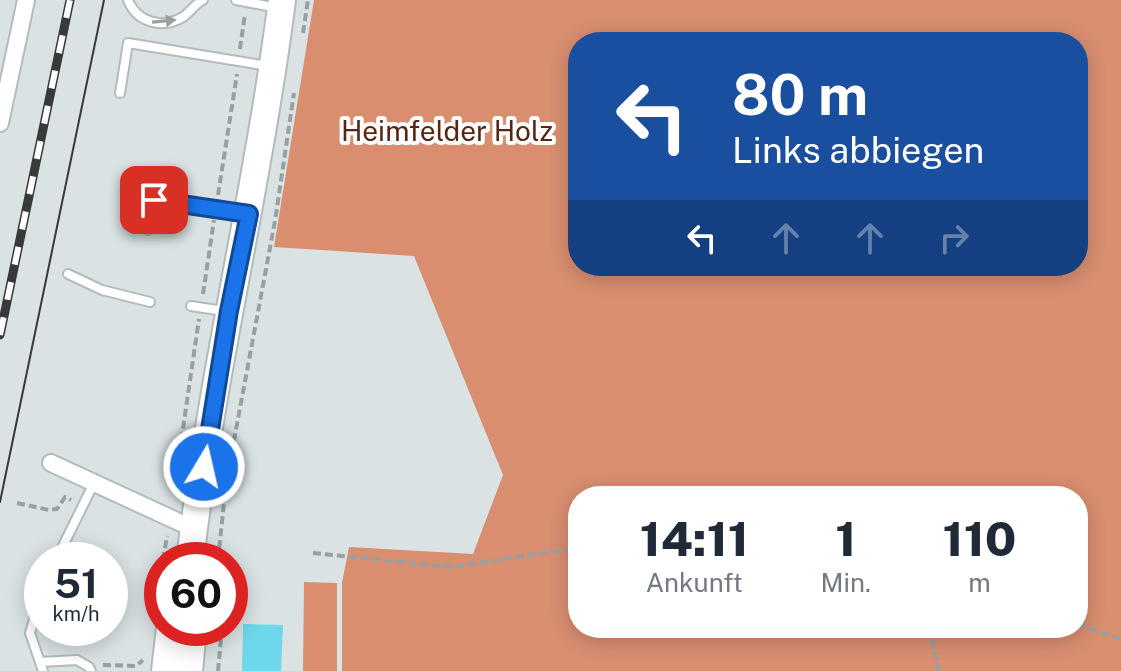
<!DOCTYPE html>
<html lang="de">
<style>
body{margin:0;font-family:"Public Sans",sans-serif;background:#f6f6f7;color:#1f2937;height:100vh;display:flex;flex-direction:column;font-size:30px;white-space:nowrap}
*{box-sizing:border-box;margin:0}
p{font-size:26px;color:#747a83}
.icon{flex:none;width:44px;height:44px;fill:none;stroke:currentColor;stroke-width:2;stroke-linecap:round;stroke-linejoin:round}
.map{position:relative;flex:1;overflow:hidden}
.side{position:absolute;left:568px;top:486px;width:520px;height:152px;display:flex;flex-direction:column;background:#fff;border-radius:32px;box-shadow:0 4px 20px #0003}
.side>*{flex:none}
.guide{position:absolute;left:568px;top:32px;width:520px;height:244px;border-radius:32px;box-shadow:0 4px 20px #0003;background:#1a4fa0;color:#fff;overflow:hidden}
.speed{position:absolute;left:24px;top:542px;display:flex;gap:16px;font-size:40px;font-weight:700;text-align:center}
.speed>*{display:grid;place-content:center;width:104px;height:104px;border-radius:50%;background:#fff;box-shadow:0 4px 20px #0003;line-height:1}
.speed small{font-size:20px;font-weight:400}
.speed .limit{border:12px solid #d22;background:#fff;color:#111}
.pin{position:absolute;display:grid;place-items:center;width:68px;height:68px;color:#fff;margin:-34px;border-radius:16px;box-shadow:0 4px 12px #0006}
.me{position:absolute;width:88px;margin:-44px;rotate:9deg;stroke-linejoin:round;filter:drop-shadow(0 0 6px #0008)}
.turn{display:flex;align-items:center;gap:28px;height:168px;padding:0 32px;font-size:36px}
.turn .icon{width:104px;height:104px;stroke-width:2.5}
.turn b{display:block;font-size:56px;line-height:68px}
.lanes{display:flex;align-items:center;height:76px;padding:0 32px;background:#0003;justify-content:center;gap:40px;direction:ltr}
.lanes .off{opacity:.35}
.eta{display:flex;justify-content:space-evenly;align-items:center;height:136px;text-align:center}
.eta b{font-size:48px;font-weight:800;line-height:56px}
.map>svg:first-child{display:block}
</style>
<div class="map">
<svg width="1121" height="671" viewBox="0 0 1121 671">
<rect width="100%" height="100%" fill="#dae2e4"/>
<path fill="#d98e70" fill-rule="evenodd" d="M314 0H1121V671H342V583L349 547 473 554 503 475 414 256 274 247ZM578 42H1078V266H578ZM578 496H1078V628H578Z
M304 582 337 583V671H303Z"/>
<path fill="#6dd7eb" d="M243 624 283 625 281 671H242Z"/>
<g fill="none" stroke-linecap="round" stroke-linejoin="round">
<defs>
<path id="lane" d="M128 0C137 23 163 29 183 17 190 12 195 4 203 0
M236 0 278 8
M120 93 128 43 268 66
M148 230 154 200 244 213
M68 274 102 290 150 302
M191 306 224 311
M56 560 94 483
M42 592 30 633 43 671
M40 662 77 660 89 667 91 671"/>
<path id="street" d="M0 123 26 0
M51 463 194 529"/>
<path id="primary" d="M190 560C212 372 258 188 282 0
M165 671 170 628
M189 671 193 628"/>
</defs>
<use href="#lane" stroke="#b3bbbc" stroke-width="12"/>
<use href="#street" stroke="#b3bbbc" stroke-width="20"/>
<use href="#primary" stroke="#b3bbbc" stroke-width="30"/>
<path stroke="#99a0a1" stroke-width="4" stroke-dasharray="8 4" stroke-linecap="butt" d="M303 33 308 0
M240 49 245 14
M218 195 237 74
M203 294 214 220
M176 476 199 319
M17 503 49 510 57 509 65 497 71 500
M313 553 450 567 578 548
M163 560 167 536
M218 560 226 483 275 221 294 93
M155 611 162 566
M1078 625 1121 639
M929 628 939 671
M103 665 136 666 143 660
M218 671 222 628"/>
<use href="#lane" stroke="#fff" stroke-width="8"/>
<use href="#street" stroke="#fff" stroke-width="16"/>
<use href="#primary" stroke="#fff" stroke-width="26"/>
<path stroke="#363a3a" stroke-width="2" d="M0 502 104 0"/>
<defs>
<path id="rail" d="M0 335 70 0"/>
</defs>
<use href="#rail" stroke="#363a3a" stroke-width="9"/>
<use href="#rail" stroke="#fff" stroke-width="6" stroke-dasharray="18" stroke-linecap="butt"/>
</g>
<defs><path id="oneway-solid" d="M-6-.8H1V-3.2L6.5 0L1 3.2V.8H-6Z" transform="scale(2)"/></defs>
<use fill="#9e9f9f" href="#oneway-solid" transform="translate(164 21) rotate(-5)"/>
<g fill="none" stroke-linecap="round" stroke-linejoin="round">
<defs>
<path id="route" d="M154 200 249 214 229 311 204 467"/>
</defs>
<use href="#route" stroke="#114b97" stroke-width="20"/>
<use href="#route" stroke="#1a73e8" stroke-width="14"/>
</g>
<g text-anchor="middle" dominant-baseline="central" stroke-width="8" stroke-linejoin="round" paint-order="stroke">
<g font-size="28" fill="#572612" stroke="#fff">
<text x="447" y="130">Heimfelder Holz</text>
</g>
</g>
</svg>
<div class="speed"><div>51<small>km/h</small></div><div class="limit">60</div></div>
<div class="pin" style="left:154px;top:200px;background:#d93025"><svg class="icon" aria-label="arrive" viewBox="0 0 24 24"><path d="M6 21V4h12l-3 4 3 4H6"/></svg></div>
<svg class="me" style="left:204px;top:467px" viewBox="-20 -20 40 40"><circle r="17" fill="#1a73e8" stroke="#fff" stroke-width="3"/><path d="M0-11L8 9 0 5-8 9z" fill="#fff"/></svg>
<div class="guide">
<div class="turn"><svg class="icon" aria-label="left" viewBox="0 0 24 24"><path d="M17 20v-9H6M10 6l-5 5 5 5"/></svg><div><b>80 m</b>Links abbiegen</div></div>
<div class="lanes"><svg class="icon" aria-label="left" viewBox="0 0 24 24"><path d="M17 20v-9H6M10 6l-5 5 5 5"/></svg><svg class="icon off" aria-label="ahead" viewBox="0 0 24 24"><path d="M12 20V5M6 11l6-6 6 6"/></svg><svg class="icon off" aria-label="ahead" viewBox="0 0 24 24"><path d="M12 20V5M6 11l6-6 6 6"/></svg><svg class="icon off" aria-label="right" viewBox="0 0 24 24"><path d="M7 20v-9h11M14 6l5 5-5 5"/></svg></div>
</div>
<section class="side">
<div class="eta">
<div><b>14:11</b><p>Ankunft</p></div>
<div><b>1</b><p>Min.</p></div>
<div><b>110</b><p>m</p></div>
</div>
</section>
</div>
